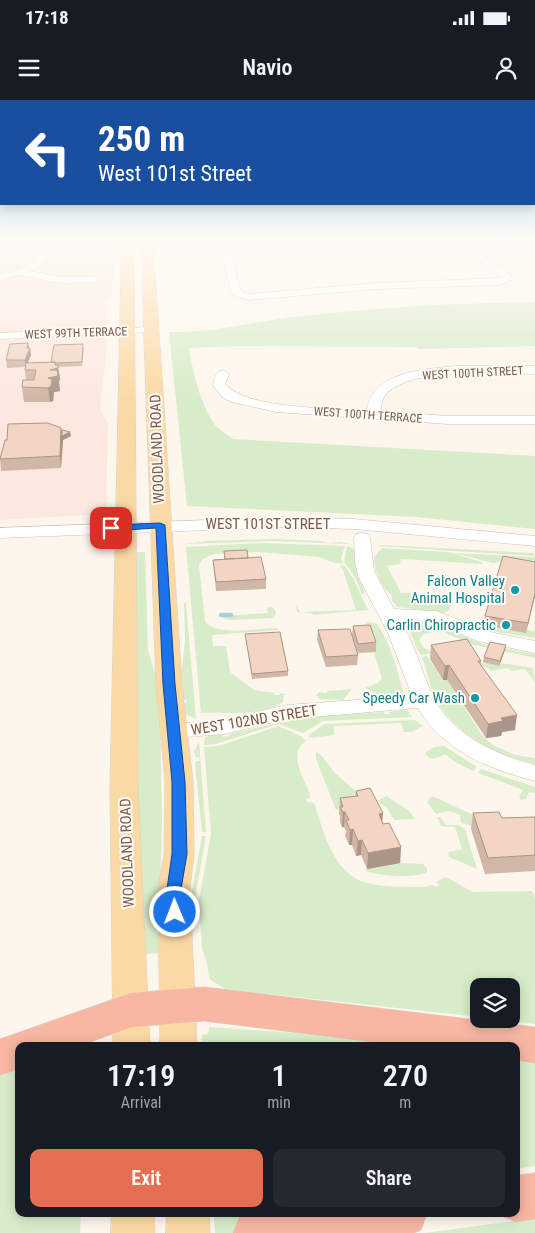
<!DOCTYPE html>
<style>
body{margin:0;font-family:"Roboto Condensed",sans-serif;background:#242831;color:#f1f3f6;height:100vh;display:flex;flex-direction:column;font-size:19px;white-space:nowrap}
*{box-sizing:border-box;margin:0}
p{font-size:16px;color:#9ea1a6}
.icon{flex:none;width:28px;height:28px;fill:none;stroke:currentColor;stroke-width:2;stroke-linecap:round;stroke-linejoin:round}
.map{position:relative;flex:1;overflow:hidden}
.drawer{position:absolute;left:15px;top:942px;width:505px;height:175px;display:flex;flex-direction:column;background:#171b24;border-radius:10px;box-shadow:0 2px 12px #0003}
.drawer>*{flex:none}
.guide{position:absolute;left:0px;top:0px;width:535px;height:105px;box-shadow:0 2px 12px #0003;background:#1a4fa0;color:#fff;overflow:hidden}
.controls{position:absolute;left:470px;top:878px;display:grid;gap:10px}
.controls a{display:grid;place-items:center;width:50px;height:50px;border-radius:10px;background:#171b24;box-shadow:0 2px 12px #0003;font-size:25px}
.pin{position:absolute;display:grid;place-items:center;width:42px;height:42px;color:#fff;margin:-21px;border-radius:10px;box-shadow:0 2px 8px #0006}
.me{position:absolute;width:55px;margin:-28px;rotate:359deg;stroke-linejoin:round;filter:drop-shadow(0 0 4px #0008)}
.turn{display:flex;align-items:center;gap:18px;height:105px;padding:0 15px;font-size:22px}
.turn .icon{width:65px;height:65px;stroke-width:2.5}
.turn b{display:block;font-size:35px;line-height:42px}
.eta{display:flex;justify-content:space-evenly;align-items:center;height:85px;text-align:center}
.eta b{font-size:30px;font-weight:600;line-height:35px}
.button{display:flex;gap:10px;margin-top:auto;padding:10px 15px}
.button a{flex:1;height:58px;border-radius:10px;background:#e76f51;color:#fff;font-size:20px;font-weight:600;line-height:58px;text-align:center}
.button a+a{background:#242831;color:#f1f3f6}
.status{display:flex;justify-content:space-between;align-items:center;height:35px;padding:0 25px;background:#171b24;direction:ltr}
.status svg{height:14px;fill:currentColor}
header{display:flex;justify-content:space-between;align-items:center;height:65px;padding:0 15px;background:#171b24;font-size:22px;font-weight:600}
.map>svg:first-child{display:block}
</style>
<div class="status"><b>17:18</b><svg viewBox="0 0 49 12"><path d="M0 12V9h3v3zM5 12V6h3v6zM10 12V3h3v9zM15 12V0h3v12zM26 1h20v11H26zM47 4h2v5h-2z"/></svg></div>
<header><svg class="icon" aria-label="menu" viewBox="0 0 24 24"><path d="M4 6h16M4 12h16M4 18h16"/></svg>Navio<svg class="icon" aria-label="person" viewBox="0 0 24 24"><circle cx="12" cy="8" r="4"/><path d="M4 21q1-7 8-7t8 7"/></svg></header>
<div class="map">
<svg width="535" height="1133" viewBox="0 0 535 1133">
<rect width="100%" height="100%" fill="#fdf6ec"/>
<path fill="#f5e8da" d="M112 140 110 154 114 158 112 196 108 199 0 202V141Z"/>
<path fill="#fde8e0" d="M108 199 106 258 100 309 108 324 106 414 0 420V202Z"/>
<path fill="#d8ecc9" d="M535 202V246L418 249 417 247 237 246 189 248C192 269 202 311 217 327 221 331 228 335 233 339L535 356V429L416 417 187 406 169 232C215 233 259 220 304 216 381 207 458 203 535 202Z
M275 439 320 441 330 443 340 442 349 444 274 441 185 444 207 441Z
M262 443 345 446 341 458 343 463H335L319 457 258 452 213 454 203 459 199 465 205 521C214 537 259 528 276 528L279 530 212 535 213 546H226L230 572 254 590 274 593 275 595H280V593L286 594 284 595 283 602C262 617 225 612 201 613L186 447Z
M382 445 533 453 535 456 376 446Z
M347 446 354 449 356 469 365 493 362 494 355 477 344 462Z
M382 448 448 452 482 462V464L401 459 400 464 387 466 401 493H411L410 501 447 503 448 498 452 497 453 500 449 510 444 513 398 507 392 501V495C381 488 374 470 374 457Z
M137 452H145L148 550 158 583 160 607 162 722 160 790 162 853 144 854 137 737Z
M453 453 535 457V468L503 461 493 463Z
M344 465 353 478 368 510 313 515 312 513 297 512 296 505 300 512 356 510 343 470 340 466Z
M184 503H186L196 619 185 614 182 603H186V600H182L181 576 185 541Z
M270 507 274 508 276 514 272 518 230 520 223 518 222 516 268 513 267 508Z
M478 521H485L484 526 526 532 527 530 534 531 535 528V538L490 531 474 526Z
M368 522 376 523C391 542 397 570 403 592 391 602 377 594 365 588L378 583 382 578 365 525Z
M411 522 432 525 438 528 437 531 424 534 419 540 423 547 432 553 420 555 407 525Z
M448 530 483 544 535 554V558L474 545 447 534 445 532Z
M427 556 443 580H447L481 634 493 645 515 655 535 658V664C499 656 455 635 437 601 430 588 427 571 422 557Z
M486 561 492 564 499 566 501 563 533 568 535 582 525 569 512 571 507 568 491 571 487 567 476 568 475 567Z
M352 589 343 600 319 599 316 595 319 592 327 593V591Z
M403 610 408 611 412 617 323 621 303 633 278 624 216 644 204 645 205 637 217 635H222L223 637 229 636V634L298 618 384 612V614H389V612Z
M415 620 423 626 411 632H404L401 623 334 626V635L312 638 308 636 324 624Z
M278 626 301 636 306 641C287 653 304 679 310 694V698L306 699 307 702 314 703C324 732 333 774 367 783 385 788 406 786 425 787L432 785 436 787 440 785 436 782 446 777 473 792 532 791 535 798V924L494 919H511V886H479V917L269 894H262L259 898 229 891 212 881 209 878 207 863 202 848 199 800 211 734 204 647 219 646Z
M199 641 206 732H202L195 664 196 661H200L199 657H196L194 652Z
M444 646 477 667 473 671 455 662 445 654C437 658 431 662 425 653L434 647Z
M316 652 322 656 335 673 361 696 345 709 336 710 316 659Z
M481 669 535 687V693L529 692 526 699 521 700 519 697 523 690 478 673Z
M386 696 408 710 415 719 394 720 388 709 378 701Z
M432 696 476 716 472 726 461 723 460 715 449 711 436 714 427 702Z
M437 717H440L446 725H458L465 729 477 769 449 757 448 752 462 749 455 727 441 726Z
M202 736H206L195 798V820L191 821 189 808Z
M391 739 402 763 423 764 427 768V772C416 779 375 776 364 770L399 763Z
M209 927 341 936 427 946H203L202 935 208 934Z
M516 957 535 959V1066L516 1069Z
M19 960V1114H81L80 1133H0V966Z
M214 1114H306L310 1133H215Z
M535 1118V1133H425Z"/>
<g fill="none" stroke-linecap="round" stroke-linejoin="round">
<path stroke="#a5d3da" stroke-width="4.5" d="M221 515H231"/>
<defs>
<path id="minor" d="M41 140 50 141C48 156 45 165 30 171L61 177H94L99 180 98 182 61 183 19 175 0 180V174L20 169 36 159Z
M279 140H348L344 143 229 149 241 191 249 194 376 183 502 178 451 140H462L511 175 512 180 499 185 376 189 248 200 232 195 219 146 221 144Z
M152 227 156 228 158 230 156 232 0 239V233Z
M457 266H535V274C500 273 412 267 387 293 382 298 381 305 381 311L448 316H535V324H448L276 312 232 302 222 297 213 285C214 278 216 272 223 270L229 274 225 284C248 310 333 308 367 310 372 271 426 269 457 266Z
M287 417 354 419 535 436V446L354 429 287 427 0 438V428Z
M362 433 368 434 370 438 374 471 394 509 436 511 490 532 535 541V553L478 541 432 522 401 521C415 544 421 571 433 596 450 634 496 655 535 665V681C489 669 443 651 418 608L287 619 224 634 174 638 166 636 163 631 166 626 174 624 224 620 287 605 412 596 388 533 358 476 355 462 354 438 356 434Z"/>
<path id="major" d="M122 140H134L138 688 150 946H113L110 688Z
M141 140H153L182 584 193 682 194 754 190 789 197 946H160L158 789 164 754 165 682 156 584Z
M112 1114H154L155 1133H111Z
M167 1114H209L210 1133H166Z"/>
<path id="highway" d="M204 887 535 927V963L516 960V946H406L204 921 132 927 79 946H19V969L0 975V939L131 893Z
M535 1073V1119L516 1122 500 1115 516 1114V1076Z
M246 1114H427L421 1130 414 1133H233L240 1116Z"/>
</defs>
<use href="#minor" stroke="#d1beb0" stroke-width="1"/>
<use href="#major" stroke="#dad1cd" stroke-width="1"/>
<use href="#highway" stroke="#dad1cd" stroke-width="1"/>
<use href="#minor" fill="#fff" fill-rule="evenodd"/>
<use href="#major" fill="#fbd9a5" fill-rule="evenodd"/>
<use href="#highway" fill="#f7b7a3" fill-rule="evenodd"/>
</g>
<path fill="#d1b7a8" d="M28 243 29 248H30L31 255 27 263 51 262 84 248 82 266 58 267 60 279 59 282 60 291 54 292 53 301 50 302H24L22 287 26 280 25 270V267L7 268 6 260Z
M62 330 70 332 71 336 63 340 61 368 1 371 0 357Z
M224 451 248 458 266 479V489L216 491 213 460 224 459Z
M535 462V496L526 533 483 525 485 516Z
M353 526 376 542V552L358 553 352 535Z
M318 530 358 555 357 565 326 567 317 540Z
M245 534 288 571V576L252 579 246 539Z
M431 545 481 561V565L515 630 502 632 501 636 486 638 447 580H443L430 559Z
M505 550 499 566 483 562 484 557Z
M356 691 383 713 382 721 383 724 401 747 400 763 367 769 361 755 356 756 352 745H349L345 736 346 731 344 727H342L340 722V716L339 714 340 698 355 696Z
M473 713 502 718 535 717V771L485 774 471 729Z"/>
<path fill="#aa9588" d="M28 243 29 250 30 248 31 255 26 267 25 260Z
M55 262 56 268 58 265 60 279 59 282 60 291 54 292 53 301 50 302 48 288 50 270 55 265Z
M61 328 62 336 70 332 71 336 63 340 61 368 60 356Z
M535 493V496L526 533 528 523Z
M506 545 505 550 499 566 500 561Z
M449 565 447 580H443L445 566Z
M517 615 515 630 502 632 501 636 486 638 488 624 501 618Z
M343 712H345L344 727H342Z
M383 713 381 729 379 714Z
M353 729 352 745H349L350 730Z
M362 740 361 755 356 756 358 741Z
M401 747 400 763 367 769 368 753Z"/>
<path fill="#f3d5c3" stroke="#aa9588" d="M28 243 27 248H30L25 260H6L10 244Z
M83 244 82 262 55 263V262H51L54 245Z
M55 262V265H58V268L50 270H57L58 276 48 278 52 279 51 286 48 288 22 287 23 280H34L36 270H25L26 263Z
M48 323 61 328 60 356 0 359 5 340H7L8 324Z
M62 330H63L70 332 62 336Z
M247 450 248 458 225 459 224 451Z
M503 456 535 462V493L528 523 485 516Z
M261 457 266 479 216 482 213 460Z
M370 525 376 542 358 544 353 526Z
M350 529 358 555 326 557 318 530Z
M280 532 288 571 252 574 245 534Z
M467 539 481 561H478L517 615 501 618 503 621 488 624 449 565 445 566 431 545Z
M490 542 506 545 500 561 484 557Z
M370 688 383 713 379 714 383 724 389 723 401 747 368 753 362 740 358 741 353 729 350 730 346 720H349L345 712H343L340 707H343L340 698 358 696 356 691Z
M499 712 502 718 535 717V755L488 758 473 713Z"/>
<linearGradient id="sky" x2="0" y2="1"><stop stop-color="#97c7e8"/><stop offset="0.47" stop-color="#fefbf6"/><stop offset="1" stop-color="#fefbf6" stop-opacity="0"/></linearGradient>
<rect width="535" height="299" fill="url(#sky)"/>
<path fill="#1a73e8" stroke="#114b97" d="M160 423 165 425 175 584 185 682 187 754 181 789 182 812 180 816 175 818 169 816 167 812V789L172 754V682L163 584 156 428 111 431 107 428 111 425Z"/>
<g fill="#0f9aa8" stroke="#fffaf3" stroke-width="2">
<circle cx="515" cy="490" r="5"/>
<circle cx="506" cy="525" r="5"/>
<circle cx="475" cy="598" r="5"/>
</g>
<g text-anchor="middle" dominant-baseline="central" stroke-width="4" stroke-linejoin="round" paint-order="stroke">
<g font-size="12" fill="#7a5c4d" stroke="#fffaf3">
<text transform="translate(76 233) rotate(-2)">WEST 99TH TERRACE</text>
<text transform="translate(473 273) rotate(-3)">WEST 100TH STREET</text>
<text transform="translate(368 315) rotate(4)">WEST 100TH TERRACE</text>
</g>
<g font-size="15" fill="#7a5c4d" stroke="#fffaf3">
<text transform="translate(157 349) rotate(-92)">WOODLAND ROAD</text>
<text x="268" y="424">WEST 101ST STREET</text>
<text transform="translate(254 620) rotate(-9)">WEST 102ND STREET</text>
<text transform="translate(127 753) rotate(-92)">WOODLAND ROAD</text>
</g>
<g font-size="15" fill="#0d838f" stroke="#fffaf3" text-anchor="end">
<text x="505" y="481">Falcon Valley<tspan x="505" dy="17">Animal Hospital</tspan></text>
<text x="496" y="525">Carlin Chiropractic</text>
<text x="465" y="598">Speedy Car Wash</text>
</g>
</g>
</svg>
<div class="controls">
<a><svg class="icon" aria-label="layers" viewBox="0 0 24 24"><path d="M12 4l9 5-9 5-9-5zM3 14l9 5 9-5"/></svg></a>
</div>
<div class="pin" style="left:111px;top:428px;background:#d93025"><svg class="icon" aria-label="arrive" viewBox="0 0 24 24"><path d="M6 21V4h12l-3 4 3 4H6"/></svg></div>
<svg class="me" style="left:175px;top:812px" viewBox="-20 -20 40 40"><circle r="17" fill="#1a73e8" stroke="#fff" stroke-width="3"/><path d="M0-11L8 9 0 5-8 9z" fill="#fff"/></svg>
<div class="guide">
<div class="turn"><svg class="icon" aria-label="left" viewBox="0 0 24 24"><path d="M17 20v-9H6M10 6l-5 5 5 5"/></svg><div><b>250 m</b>West 101st Street</div></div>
</div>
<section class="drawer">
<div class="eta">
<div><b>17:19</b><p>Arrival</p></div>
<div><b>1</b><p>min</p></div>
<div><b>270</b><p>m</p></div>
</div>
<div class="button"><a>Exit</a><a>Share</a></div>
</section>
</div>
